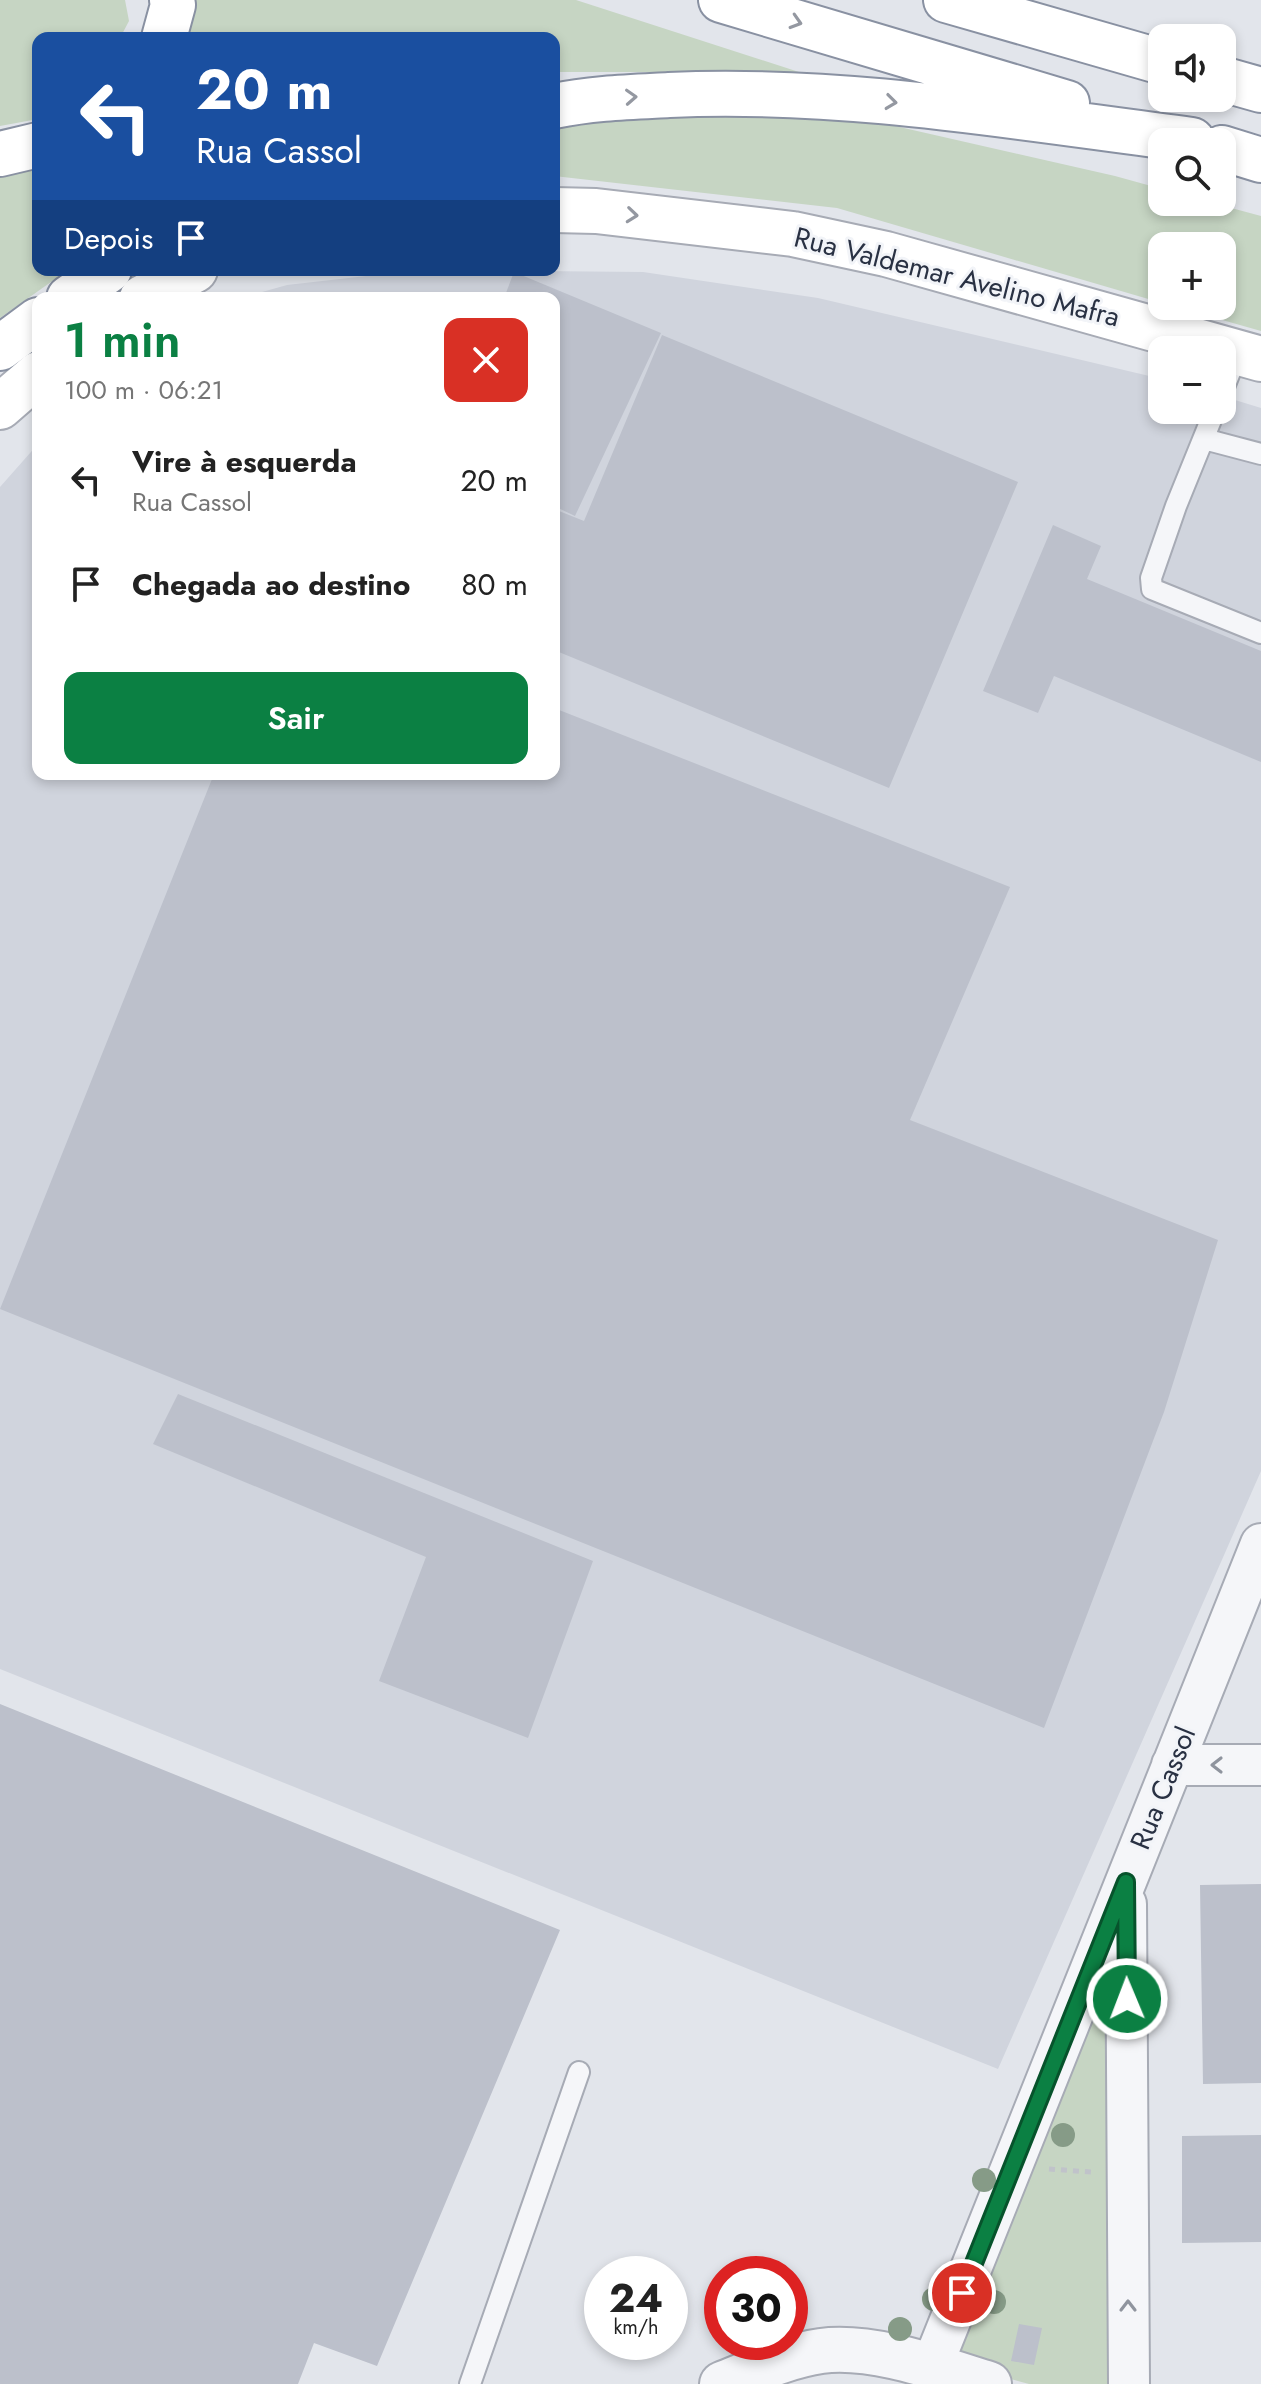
<!DOCTYPE html>
<html lang="pt">
<meta charset="utf-8">
<style>
body{margin:0;font-family:Jost,sans-serif;background:#f6f6f6;color:#222;height:100vh;display:flex;flex-direction:column;font-size:30px;white-space:nowrap}
*{box-sizing:border-box;margin:0}
p{font-size:26px;color:#767676}
.icon{flex:none;width:44px;height:44px;fill:none;stroke:currentColor;stroke-width:2;stroke-linecap:round;stroke-linejoin:round}
.map{position:relative;flex:1;overflow:hidden}
.drawer{position:absolute;left:32px;top:292px;width:528px;height:488px;display:flex;flex-direction:column;background:#fff;border-radius:16px;box-shadow:0 4px 12px #0003}
.drawer>*{flex:none}
.top-card{position:absolute;left:32px;top:32px;width:528px;height:244px;border-radius:16px;box-shadow:0 4px 12px #0003;background:#1a4fa0;color:#fff;overflow:hidden}
.tools{position:absolute;left:1148px;top:24px;display:grid;gap:16px}
.tools a{display:grid;place-items:center;width:88px;height:88px;border-radius:16px;background:#fff;box-shadow:0 4px 12px #0003;font-size:40px}
.speed{position:absolute;left:584px;top:2256px;display:flex;gap:16px;font-size:40px;font-weight:700;text-align:center}
.speed>*{display:grid;place-content:center;width:104px;height:104px;border-radius:50%;background:#fff;box-shadow:0 4px 12px #0003;line-height:1}
.speed small{font-size:20px;font-weight:400}
.speed .limit{border:12px solid #d22;background:#fff;color:#111}
.pin{position:absolute;display:grid;place-items:center;width:68px;height:68px;color:#fff;margin:-34px;border:4px solid #fff;border-radius:50%;box-shadow:0 2px 8px #0007}
.me{position:absolute;width:88px;margin:-44px;rotate:359deg;stroke-linejoin:round;filter:drop-shadow(0 0 6px #0008)}
.turn{display:flex;align-items:center;gap:28px;height:168px;padding:0 32px;font-size:36px}
.turn .icon{width:104px;height:104px;stroke-width:2.5}
.turn b{display:block;font-size:56px;line-height:68px}
.then{display:flex;align-items:center;height:76px;padding:0 32px;background:#0003;gap:16px;font-size:30px}
.round{display:grid;place-items:center;flex:none;width:84px;height:84px;border-radius:16px;background:#f6f6f6}
.headline{display:flex;align-items:center;justify-content:space-between;height:136px;padding:0 32px}
h1{font-size:48px;font-weight:600;line-height:60px;color:#0b8043}
.button{display:flex;gap:16px;margin-top:auto;padding:16px 32px}
.button a{flex:1;height:92px;border-radius:16px;background:#0b8043;color:#fff;font-size:32px;font-weight:600;line-height:92px;text-align:center}
ul{padding:0;list-style:none}
li{display:flex;align-items:center;gap:24px;height:104px;padding:0 32px}
li div{flex:1}
li b{display:block;font-size:30px}
li em{font-style:normal}
.map>svg:first-child{display:block}
</style>
<div class="map">
<svg width="1261" height="2384" viewBox="0 0 1261 2384">
<rect width="100%" height="100%" fill="#e2e5eb"/>
<path fill="#d0d4dd" d="M419 270 643 272 818 298 1162 379V410H1222V396L1261 408V1471L998 2069 0 1669V487L38 444V774H554V298H241L287 285Z"/>
<path fill="#c6d5c3" d="M0 0H125L129 21 120 38H38V119L0 126Z
M180 0H576L799 72H554V38H174Z
M646 111 882 123 1115 176 1162 189V202H1209L1261 216V331L1173 306H1222V246H1162V303L837 208 554 176V122Z
M38 167V270H68L0 318V171Z
M1114 1939 1115 2384H1029L948 2362Z"/>
<path fill="#bcc0cb" d="M514 272 661 333 575 516 554 506V298H504Z
M662 335 1018 482 889 788 554 650V509L584 521Z
M1053 525 1101 546 1087 579 1261 651V762L1054 676 1038 713 983 691Z
M554 708 1010 887 910 1120 1218 1240 1164 1412 1044 1728 0 1309 214 774H554Z
M178 1394 593 1561 528 1738 379 1681 426 1557 153 1444Z
M0 1704 560 1930 377 2366 314 2343 298 2384H0Z
M1261 1884V2083L1203 2084 1200 1885Z
M1261 2135V2242L1182 2243V2136Z
M1019 2324 1042 2328 1034 2365 1011 2361Z"/>
<g fill="none" stroke-linecap="round" stroke-linejoin="round">
<defs>
<path id="service" d="M1222 392 1238 352
M1215 410 1176 506 1151 578 1152 589 1261 633
M1204 439 1261 454
M470 2384 579 2072"/>
<path id="minor" d="M1172 1765H1261
M1126 1904 1129 2384
M932 2366 1261 1544"/>
<path id="tertiary" d="M722 2384C755 2371 787 2356 821 2351 872 2344 940 2369 989 2384"/>
<path id="secondary" d="M554 210 596 211 793 234 886 254 1261 359
M142 298 195 270
M0 407 38 374"/>
<path id="motorway" d="M721 0 1067 103
M946 0 1162 62
M164 38 173 5 172 0
M1222 79 1261 90
M554 106C592 98 630 97 669 95 844 87 1019 118 1192 140
M1222 148 1261 160
M0 154 38 145
M69 298 109 270
M0 348 38 320"/>
</defs>
<use href="#service" stroke="#a7abb5" stroke-width="24"/>
<use href="#minor" stroke="#a7abb5" stroke-width="44"/>
<use href="#tertiary" stroke="#a7abb5" stroke-width="48"/>
<use href="#secondary" stroke="#a7abb5" stroke-width="48"/>
<use href="#motorway" stroke="#8991a2" stroke-width="48"/>
<path stroke="#c0c3ca" stroke-width="5" stroke-dasharray="6 6" stroke-linecap="butt" d="M1049 2169 1091 2172"/>
<use href="#service" stroke="#f5f6f9" stroke-width="20"/>
<use href="#minor" stroke="#f5f6f9" stroke-width="40"/>
<use href="#tertiary" stroke="#f5f6f9" stroke-width="44"/>
<use href="#secondary" stroke="#fff" stroke-width="44"/>
<use href="#motorway" stroke="#fff" stroke-width="44"/>
</g>
<g fill="#869b87">
<circle cx="1063" cy="2135" r="12"/>
<circle cx="984" cy="2180" r="12"/>
<circle cx="934" cy="2299" r="12"/>
<circle cx="994" cy="2302" r="12"/>
<circle cx="900" cy="2329" r="12"/>
</g>
<defs><path id="oneway-chevron" d="M-2-3.5L2.5 0L-2 3.5" fill="none" stroke-width="1.6" stroke-linecap="round" stroke-linejoin="round" transform="scale(2)"/></defs>
<g stroke="#9498a1">
<use href="#oneway-chevron" transform="translate(796 22) rotate(17)"/>
<use href="#oneway-chevron" transform="translate(631 97) rotate(-3)"/>
<use href="#oneway-chevron" transform="translate(891 102) rotate(7)"/>
<use href="#oneway-chevron" transform="translate(632 215) rotate(6)"/>
</g>
<g stroke="#8f949e">
<use href="#oneway-chevron" transform="translate(1217 1765) rotate(180)"/>
<use href="#oneway-chevron" transform="translate(1128 2306) rotate(-90)"/>
</g>
<g fill="none" stroke-linecap="round" stroke-linejoin="round">
<defs>
<path id="route" d="M962 2293 1126 1882 1127 1999"/>
</defs>
<use href="#route" stroke="#07532c" stroke-width="20"/>
<use href="#route" stroke="#0b8043" stroke-width="14"/>
</g>
<g text-anchor="middle" dominant-baseline="central" stroke-width="6" stroke-linejoin="round" paint-order="stroke">
<g font-size="28" fill="#293143" stroke="#f2f4f8">
<text transform="translate(957 277) rotate(14)">Rua Valdemar Avelino Mafra</text>
<text transform="translate(1163 1788) rotate(-68)">Rua Cassol</text>
</g>
</g>
</svg>
<div class="tools">
<a><svg class="icon" aria-label="sound" viewBox="0 0 24 24"><path d="M4 9h4l5-4v14l-5-4H4zM17 9q2 3 0 6"/></svg></a>
<a><svg class="icon" aria-label="search" viewBox="0 0 24 24"><circle cx="10" cy="10" r="6"/><path d="M15 15l6 6"/></svg></a>
<a>+</a>
<a>−</a>
</div>
<div class="speed"><div>24<small>km/h</small></div><div class="limit">30</div></div>
<div class="pin" style="left:962px;top:2293px;background:#d93025"><svg class="icon" aria-label="arrive" viewBox="0 0 24 24"><path d="M6 21V4h12l-3 4 3 4H6"/></svg></div>
<svg class="me" style="left:1127px;top:1999px" viewBox="-20 -20 40 40"><circle r="17" fill="#0b8043" stroke="#fff" stroke-width="3"/><path d="M0-11L8 9 0 5-8 9z" fill="#fff"/></svg>
<div class="top-card">
<div class="turn"><svg class="icon" aria-label="left" viewBox="0 0 24 24"><path d="M17 20v-9H6M10 6l-5 5 5 5"/></svg><div><b>20 m</b>Rua Cassol</div></div>
<div class="then">Depois<svg class="icon" aria-label="arrive" viewBox="0 0 24 24"><path d="M6 21V4h12l-3 4 3 4H6"/></svg></div>
</div>
<section class="drawer">
<div class="headline"><div><h1>1 min</h1><p>100 m · 06:21</p></div><a class="round" style="background:#d93025;color:#fff"><svg class="icon" aria-label="close" viewBox="0 0 24 24"><path d="M6 6l12 12M18 6L6 18"/></svg></a></div>
<ul>
<li><svg class="icon" aria-label="left" viewBox="0 0 24 24"><path d="M17 20v-9H6M10 6l-5 5 5 5"/></svg><div><b>Vire à esquerda</b><p>Rua Cassol</p></div><em>20 m</em></li>
<li><svg class="icon" aria-label="arrive" viewBox="0 0 24 24"><path d="M6 21V4h12l-3 4 3 4H6"/></svg><div><b>Chegada ao destino</b></div><em>80 m</em></li>
</ul>
<div class="button"><a>Sair</a></div>
</section>
</div>
